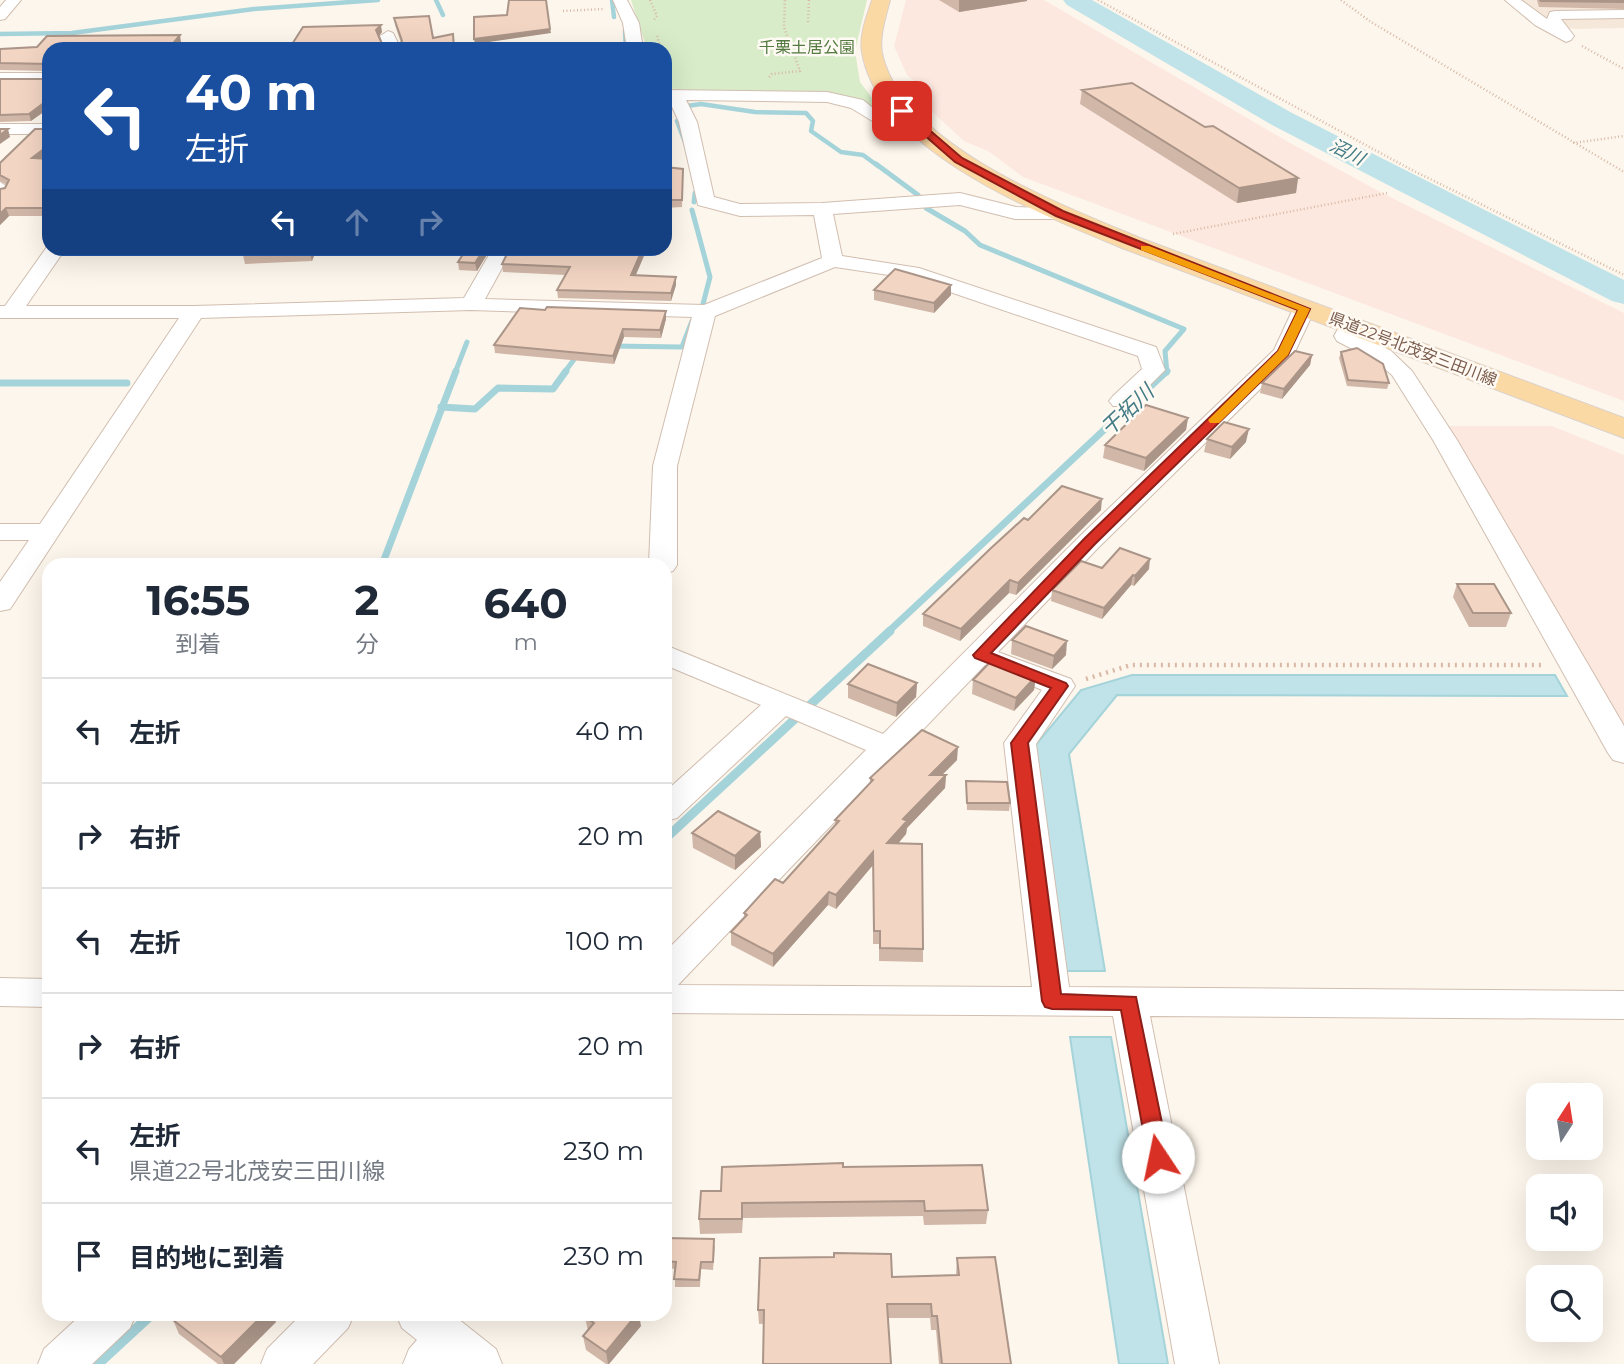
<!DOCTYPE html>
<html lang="ja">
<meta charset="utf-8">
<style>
body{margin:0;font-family:Montserrat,"Noto Sans JP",sans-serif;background:#f6f6f7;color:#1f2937;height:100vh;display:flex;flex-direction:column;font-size:26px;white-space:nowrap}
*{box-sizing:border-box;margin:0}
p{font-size:23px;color:#747a83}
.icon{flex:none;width:38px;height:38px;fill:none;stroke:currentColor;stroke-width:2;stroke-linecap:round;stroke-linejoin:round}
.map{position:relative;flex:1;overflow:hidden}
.sheet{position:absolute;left:42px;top:558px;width:630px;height:763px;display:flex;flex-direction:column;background:#fff;border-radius:21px;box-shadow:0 7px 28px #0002}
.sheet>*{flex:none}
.banner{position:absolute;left:42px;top:42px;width:630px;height:214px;border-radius:21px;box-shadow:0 7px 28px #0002;background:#1a4fa0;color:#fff;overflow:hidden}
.needle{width:46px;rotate:12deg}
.fabs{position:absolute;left:1526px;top:1083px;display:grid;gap:14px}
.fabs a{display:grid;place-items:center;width:77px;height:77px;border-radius:14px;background:#fff;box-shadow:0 7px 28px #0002;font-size:35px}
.pin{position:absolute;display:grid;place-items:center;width:60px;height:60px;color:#fff;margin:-30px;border-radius:14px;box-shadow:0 4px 10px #0006}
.me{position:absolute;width:77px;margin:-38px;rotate:349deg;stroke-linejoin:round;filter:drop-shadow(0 0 5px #0008)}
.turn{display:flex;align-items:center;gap:24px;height:147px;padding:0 28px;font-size:32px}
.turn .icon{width:91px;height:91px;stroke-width:2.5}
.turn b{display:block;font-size:49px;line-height:60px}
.lanes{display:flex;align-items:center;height:66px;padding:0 28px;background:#0003;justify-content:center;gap:35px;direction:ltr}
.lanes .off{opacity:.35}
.eta{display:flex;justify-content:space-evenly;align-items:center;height:119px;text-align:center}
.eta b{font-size:42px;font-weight:700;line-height:49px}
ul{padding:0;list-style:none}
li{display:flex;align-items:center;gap:21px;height:105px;padding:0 28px;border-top:2px solid #e0e1e3}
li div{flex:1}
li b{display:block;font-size:26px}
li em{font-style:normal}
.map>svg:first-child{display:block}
</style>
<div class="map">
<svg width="1624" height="1364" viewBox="0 0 1624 1364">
<rect width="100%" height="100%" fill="#fdf6ec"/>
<path fill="#f5e8da" d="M1517 0H1624V28L1575 29 1551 25Z"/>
<path fill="#fde8e0" d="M906 0H1044L1292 144 1384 194 1624 313V401L1023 177 988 151 964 141 913 94 924 89 907 75 894 46Z
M1444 426H1552L1624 455V730Z"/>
<path fill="#d8ecc9" d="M631 0H867L855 51 860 82 884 114 876 115 860 104 665 88V49H647Z"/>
<path fill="#bfe3e8" stroke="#a5d3da" stroke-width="2" d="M1132 675H1555L1567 696 1117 695 1069 754 1105 971H1065L1034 747 1081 690Z
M1070 1037H1111L1168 1364H1119Z"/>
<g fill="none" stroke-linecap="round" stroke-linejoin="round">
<path stroke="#a5d3da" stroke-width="4.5" d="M436 0 443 15
M612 0 614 17
M625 31 626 49
M0 34 72 33 254 9 378 0
M687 106 701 104 755 112 806 113 813 121 811 131 841 152 863 155 878 166
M677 121 686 145"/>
<path stroke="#a5d3da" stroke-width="5" d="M876 164 918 195 926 208 965 231 980 245 1184 329 1165 351 1167 373
M694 202 695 193
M692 210 710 277 703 304
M611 346 682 347 692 321
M455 373 467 342
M564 373 578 354"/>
<path stroke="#a5d3da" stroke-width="7" d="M0 383H127
M441 407 475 409 498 388 553 389 566 371
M382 565 456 371
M888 632 1167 371"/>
<path stroke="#a5d3da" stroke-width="9" d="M665 839 890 631"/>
<path stroke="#a5d3da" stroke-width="10" d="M98 1364 152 1314"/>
<path fill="#bfe3e8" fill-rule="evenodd" d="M1063 0H1092L1292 113 1624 280V304L1612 301 1272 125 1067 5Z"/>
<defs>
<path id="minor" d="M6 0H21L5 19 0 20V7Z
M613 0H627L639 23 643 49H627L623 23Z
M1505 0H1521L1547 19 1550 12 1555 11 1624 10V18L1561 19 1574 36 1571 40 1566 42 1535 25Z
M388 31 393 33 401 49H385L380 36Z
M0 73H49V83H0Z
M665 90 827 92 863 100 878 112 916 114 919 118 910 123 874 122 851 108 827 102 686 100 697 122 714 197 740 204 822 203 960 193 1016 207 1067 209 1070 213 1067 217 1060 219H1015L960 205 833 214 842 256 919 268 1156 347 1165 370 1129 406H1113L1109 401 1113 396 1142 369 1138 356 909 278 835 267 715 316 677 466V565L673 571 665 573V565H649L653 466 692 317 471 310 201 318 14 603 10 609 0 611V582L29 540H0V524H40L179 318H0V306H5L49 244V248H66L26 306H194L464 298 493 248H513L485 299 704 305 822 258 814 215 740 216 698 205 679 122 669 100H665Z
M0 124H49V134H0Z
M0 182 9 188 7 193 0 195Z
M1304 303 1312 304 1315 309 1292 358 1099 547 998 652 1071 679 1075 686 1036 744 1069 987 1624 991V1019L1150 1016 1219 1364H1175L1113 1016 665 1013V952L866 750 786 716 677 818 665 821V792L761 705 665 665V645L883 734 1081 535 1274 350 1293 309 1296 304ZM985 665 1042 690 1004 743 1032 987 678 985Z
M1351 318 1359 320 1362 325 1357 334 1391 351 1412 371 1457 440 1624 726V763L1613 760 1608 753 1433 440 1392 375 1375 361 1337 341 1334 336 1343 320Z
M0 978 49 979V1007L0 1006Z
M82 1314H136L130 1328 92 1364H38L44 1349Z
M302 1314H354L348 1328 313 1364H261L267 1349Z
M396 1314H452L496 1349 502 1364H403L409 1349 417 1340 402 1328Z"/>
<path id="major" d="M872 0H890C886 16 879 36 882 53 901 145 1062 205 1140 238L1624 418V438L1122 248C1040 214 878 151 862 52 859 35 867 16 872 0Z"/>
</defs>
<use href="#minor" stroke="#d1beb0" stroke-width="2"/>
<use href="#major" stroke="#dad1cd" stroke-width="2"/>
<path stroke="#d9b8a5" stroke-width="2.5" stroke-dasharray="1 2.5" stroke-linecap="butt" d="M650 0 657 16 653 21
M1098 0 1410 169 1624 275
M1341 0 1371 22 1624 172
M563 11 604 9
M808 22 809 0
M657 36 661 49
M1582 46 1624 69
M665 65 668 76
M769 77 772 74 800 71 784 27 785 0
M1573 143 1624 136
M1173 234 1387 193"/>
<path stroke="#d9b8a5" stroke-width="4.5" stroke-dasharray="2 5" stroke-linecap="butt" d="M1086 679 1131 665H1544"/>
<use href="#minor" fill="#fff" fill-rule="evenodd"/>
<use href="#major" fill="#fbd9a5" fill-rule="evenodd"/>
</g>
<path fill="#d1b7a8" d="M939 0H1027V1L959 12Z
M1537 0H1624V9L1539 7Z
M394 18 454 49H289L382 32 379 36 382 44 400 45 401 43 395 25Z
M181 42 49 71 0 70V49Z
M49 77V108L31 121 0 122V79H47Z
M1082 90 1205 127 1298 178 1296 193 1237 203 1080 104Z
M49 154 44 159H49V216H9L0 225V189L5 188 7 185 0 181V163Z
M665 167 683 176 682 207 665 208Z
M317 248 312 261 245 264 243 255Z
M437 248H491L477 271 459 270 458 262 464 253 437 250Z
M510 248 635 276 676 285 671 301 558 298 557 290 566 275 503 272 502 264Z
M874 290 951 295 934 313 874 300Z
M545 310 666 319 661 338 624 337 614 364 495 353 494 345Z
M1341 352 1389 383 1387 389 1347 386 1339 358Z
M1312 355 1310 365 1282 399 1260 393 1262 383Z
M1188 418 1186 430 1144 471 1103 458 1105 445Z
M1207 439 1246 442 1230 459 1204 452Z
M1101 510 1016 595 1009 593 960 641 923 626V614L1028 520Z
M1102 568 1149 569 1134 586 1131 585 1102 619 1051 601 1052 590Z
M1457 584 1511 613 1506 627H1469L1453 597Z
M1012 640 1066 655 1052 669 1011 654Z
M1036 676 1034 690 1014 711 972 694 973 680Z
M917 683 916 697 896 717 848 698V684Z
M957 760 942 775H946L945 788 907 828 906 834 898 844 923 949V962L879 961V944H873V865L836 909 828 905 773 967 731 945V932L744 918V913L783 883 835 825V820L870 784V778Z
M966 781 1010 803 1009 811 967 810Z
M760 832 761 847 735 870 693 848 692 833Z
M843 1167 988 1210 986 1224 924 1225 923 1216 743 1218 742 1233 700 1234 699 1219 721 1191Z
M665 1238 715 1246 713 1270 701 1269 700 1287H675V1269L665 1268Z
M957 1258 1011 1364H939L936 1330H931L930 1318H888L759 1324 758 1310 892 1277 956 1275Z
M585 1317 641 1326 609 1364H606L586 1350 583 1336 588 1331Z
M173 1320 276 1322 234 1364H218L179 1334Z"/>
<path fill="#aa9588" d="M959 0H1027V1L959 12Z
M381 25 382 32 378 37 376 30Z
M550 29 551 33 475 44 474 39Z
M180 35 181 42 176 49 171 46Z
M49 99V108L31 121 29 114Z
M8 129 10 137 0 144V135Z
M49 145V154L35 166 32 158Z
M1298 178 1296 193 1237 203 1239 188Z
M6 208 9 216 0 225V214Z
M312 248H317L312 261 310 253Z
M485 248H491L477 271 475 263Z
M643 248 647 249 632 284 631 275Z
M676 277V285L671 301V293Z
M951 285V295L934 313V303Z
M666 311V319L661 338 660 330Z
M623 329 624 337 614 364 613 356Z
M1312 355 1310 365 1282 399 1284 389Z
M1188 418 1186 430 1144 471 1146 458Z
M1249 429 1246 442 1230 459 1232 447Z
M1102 499 1101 510 1016 595 1018 583Z
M1150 559 1149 569 1134 586 1135 576Z
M1133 575 1131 585 1102 619 1104 608Z
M1010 580 1009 593 960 641 961 629Z
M1067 641 1066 655 1052 669 1054 656Z
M1036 676 1034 690 1014 711 1016 698Z
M917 683 916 697 896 717 897 703Z
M958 747 957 760 929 788 930 775Z
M946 775 945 788 907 828 906 834 887 856V843L903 819Z
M760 832 761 847 735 870V856Z
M873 852V865L836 909V895Z
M829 892 828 905 773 967V954Z
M264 1314H273L276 1322 234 1364H224L221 1357Z
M637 1314H639L641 1326 609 1364H608L606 1352Z"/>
<path fill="#f3d5c3" stroke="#aa9588" stroke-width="2" d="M509 0H546L550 29 474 39V17L507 15Z
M1540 0H1624V2L1541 1Z
M429 16 433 38 453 34 454 49H289L303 27 381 25 376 30 382 44 400 45 402 41 394 18Z
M180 35 171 46 210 45 206 49H49V66V64L0 63V49L37 47 47 36Z
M49 77V99L29 114 0 115V79H47Z
M1132 83 1205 127 1213 126 1298 178 1239 188 1082 90Z
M0 129H8L0 135Z
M35 129H49V145L32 158 49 159V208H6L0 214V189L5 188 9 180 0 175V163Z
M665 167 683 169 682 200H665Z
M245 248H312L310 253 243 255Z
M467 248H485L475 263 458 262Z
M510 248H643L631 275 676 277 671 293 557 290 570 267 502 264Z
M895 269 951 285 934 303 874 290Z
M547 307 666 311 660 330 623 329 613 356 494 345 520 308 545 310Z
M1357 348 1383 364 1389 383 1348 380 1341 352Z
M1295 351 1312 355 1284 389 1262 383Z
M1146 405 1188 418 1146 458 1105 445Z
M1224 422 1249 429 1232 447 1207 439Z
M1062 486 1102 499 1018 583 1010 580 961 629 923 614 990 549 1024 518 1028 520Z
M1120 548 1150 559 1135 576 1133 575 1104 608 1052 590 1081 561 1102 568Z
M1457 584H1494L1511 613H1473Z
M1026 626 1067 641 1054 656 1012 640Z
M993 659 1036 676 1016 698 973 680Z
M868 664 917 683 897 703 848 684Z
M922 730 958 747 930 775H946L903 819 907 821 887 843 922 844 923 949 880 948V931H874L873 852 836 895 829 892 773 954 731 932 747 915 744 913 775 879 783 883 839 821 835 820 873 780 870 778Z
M966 781 1007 782 1010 803H967Z
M718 811 760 832 735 856 692 833Z
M843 1163V1167L982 1165 988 1210 925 1211 924 1201 742 1203V1219H699L701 1191H721L722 1167Z
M665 1238 714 1239 713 1262H701L699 1280 674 1279 676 1262 665 1261Z
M834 1253 891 1254 892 1277 959 1275 957 1258 995 1257 1011 1364H942L937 1316H932L931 1304H887L891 1364H763L764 1310H758L760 1258 834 1257Z
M179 1314H264L221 1357 173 1320Z
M587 1314H637L606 1352 583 1336 594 1323 585 1317Z"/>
<path fill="#d93025" stroke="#8d1f18" stroke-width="2" d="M899 109H905L962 158 1063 211 1310 309 1288 355 1095 544 991 653 1066 683 1068 686 1028 743 1061 994 1136 997 1169 1157 1166 1164 1158 1166 1151 1164 1148 1157 1121 1010 1052 1009 1045 1007 1042 1001 1011 743 1051 688 975 658 973 655 1085 538 1278 351 1298 310 1056 216 955 162 899 113Z"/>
<path fill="#f59e0b" d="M1141 246H1149L1310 309 1288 355 1219 423H1210L1208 420 1278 351 1298 310 1141 250Z"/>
<g text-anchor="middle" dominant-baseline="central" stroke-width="5" stroke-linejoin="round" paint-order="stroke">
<g font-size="16" fill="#537a41" stroke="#fffaf3">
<text x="807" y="47">千栗土居公園</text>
</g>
<g font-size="16" fill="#7a5c4d" stroke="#fffaf3">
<text transform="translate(1413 349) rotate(21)">県道22号北茂安三田川線</text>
</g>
<g font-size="18" font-style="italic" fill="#437c86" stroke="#fffaf3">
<text transform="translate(1347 152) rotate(27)">沼川</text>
</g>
<g font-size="21" font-style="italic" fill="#437c86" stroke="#fffaf3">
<text transform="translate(1127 410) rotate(-43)">干拓川</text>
</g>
</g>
</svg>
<div class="fabs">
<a><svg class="needle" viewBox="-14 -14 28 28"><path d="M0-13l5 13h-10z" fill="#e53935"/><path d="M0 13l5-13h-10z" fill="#747a83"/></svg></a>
<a><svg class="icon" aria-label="sound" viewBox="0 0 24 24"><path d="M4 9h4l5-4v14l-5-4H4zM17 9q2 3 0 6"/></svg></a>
<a><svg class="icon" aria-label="search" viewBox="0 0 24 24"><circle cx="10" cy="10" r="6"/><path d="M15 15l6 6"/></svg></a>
</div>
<div class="pin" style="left:902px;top:111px;background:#d93025"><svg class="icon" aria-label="arrive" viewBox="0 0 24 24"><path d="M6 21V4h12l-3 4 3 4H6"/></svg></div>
<svg class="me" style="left:1158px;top:1157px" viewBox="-20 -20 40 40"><circle r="19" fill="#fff"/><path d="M0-13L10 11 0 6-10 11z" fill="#d93025"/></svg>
<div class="banner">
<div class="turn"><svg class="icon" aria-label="left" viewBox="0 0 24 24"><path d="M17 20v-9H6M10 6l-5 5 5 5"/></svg><div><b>40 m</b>左折</div></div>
<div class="lanes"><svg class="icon" aria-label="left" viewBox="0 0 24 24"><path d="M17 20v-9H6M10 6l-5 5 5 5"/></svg><svg class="icon off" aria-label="ahead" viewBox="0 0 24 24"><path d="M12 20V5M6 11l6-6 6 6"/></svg><svg class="icon off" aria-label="right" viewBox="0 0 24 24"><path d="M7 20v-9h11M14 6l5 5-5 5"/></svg></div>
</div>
<section class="sheet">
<div class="eta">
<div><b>16:55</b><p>到着</p></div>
<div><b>2</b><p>分</p></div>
<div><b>640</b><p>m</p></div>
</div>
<ul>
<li><svg class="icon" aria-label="left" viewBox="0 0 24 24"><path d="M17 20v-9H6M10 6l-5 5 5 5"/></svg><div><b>左折</b></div><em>40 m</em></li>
<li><svg class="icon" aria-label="right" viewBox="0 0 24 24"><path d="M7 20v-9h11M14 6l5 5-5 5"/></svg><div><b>右折</b></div><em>20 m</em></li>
<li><svg class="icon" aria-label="left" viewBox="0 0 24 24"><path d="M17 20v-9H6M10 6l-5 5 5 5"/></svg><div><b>左折</b></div><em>100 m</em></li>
<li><svg class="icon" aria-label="right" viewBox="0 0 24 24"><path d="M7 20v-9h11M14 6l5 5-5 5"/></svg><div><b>右折</b></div><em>20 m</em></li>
<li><svg class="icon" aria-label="left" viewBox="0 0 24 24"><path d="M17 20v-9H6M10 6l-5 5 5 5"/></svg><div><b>左折</b><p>県道22号北茂安三田川線</p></div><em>230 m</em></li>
<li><svg class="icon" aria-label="arrive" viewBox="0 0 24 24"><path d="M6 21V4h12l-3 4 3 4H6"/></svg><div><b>目的地に到着</b></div><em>230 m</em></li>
</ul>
</section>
</div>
